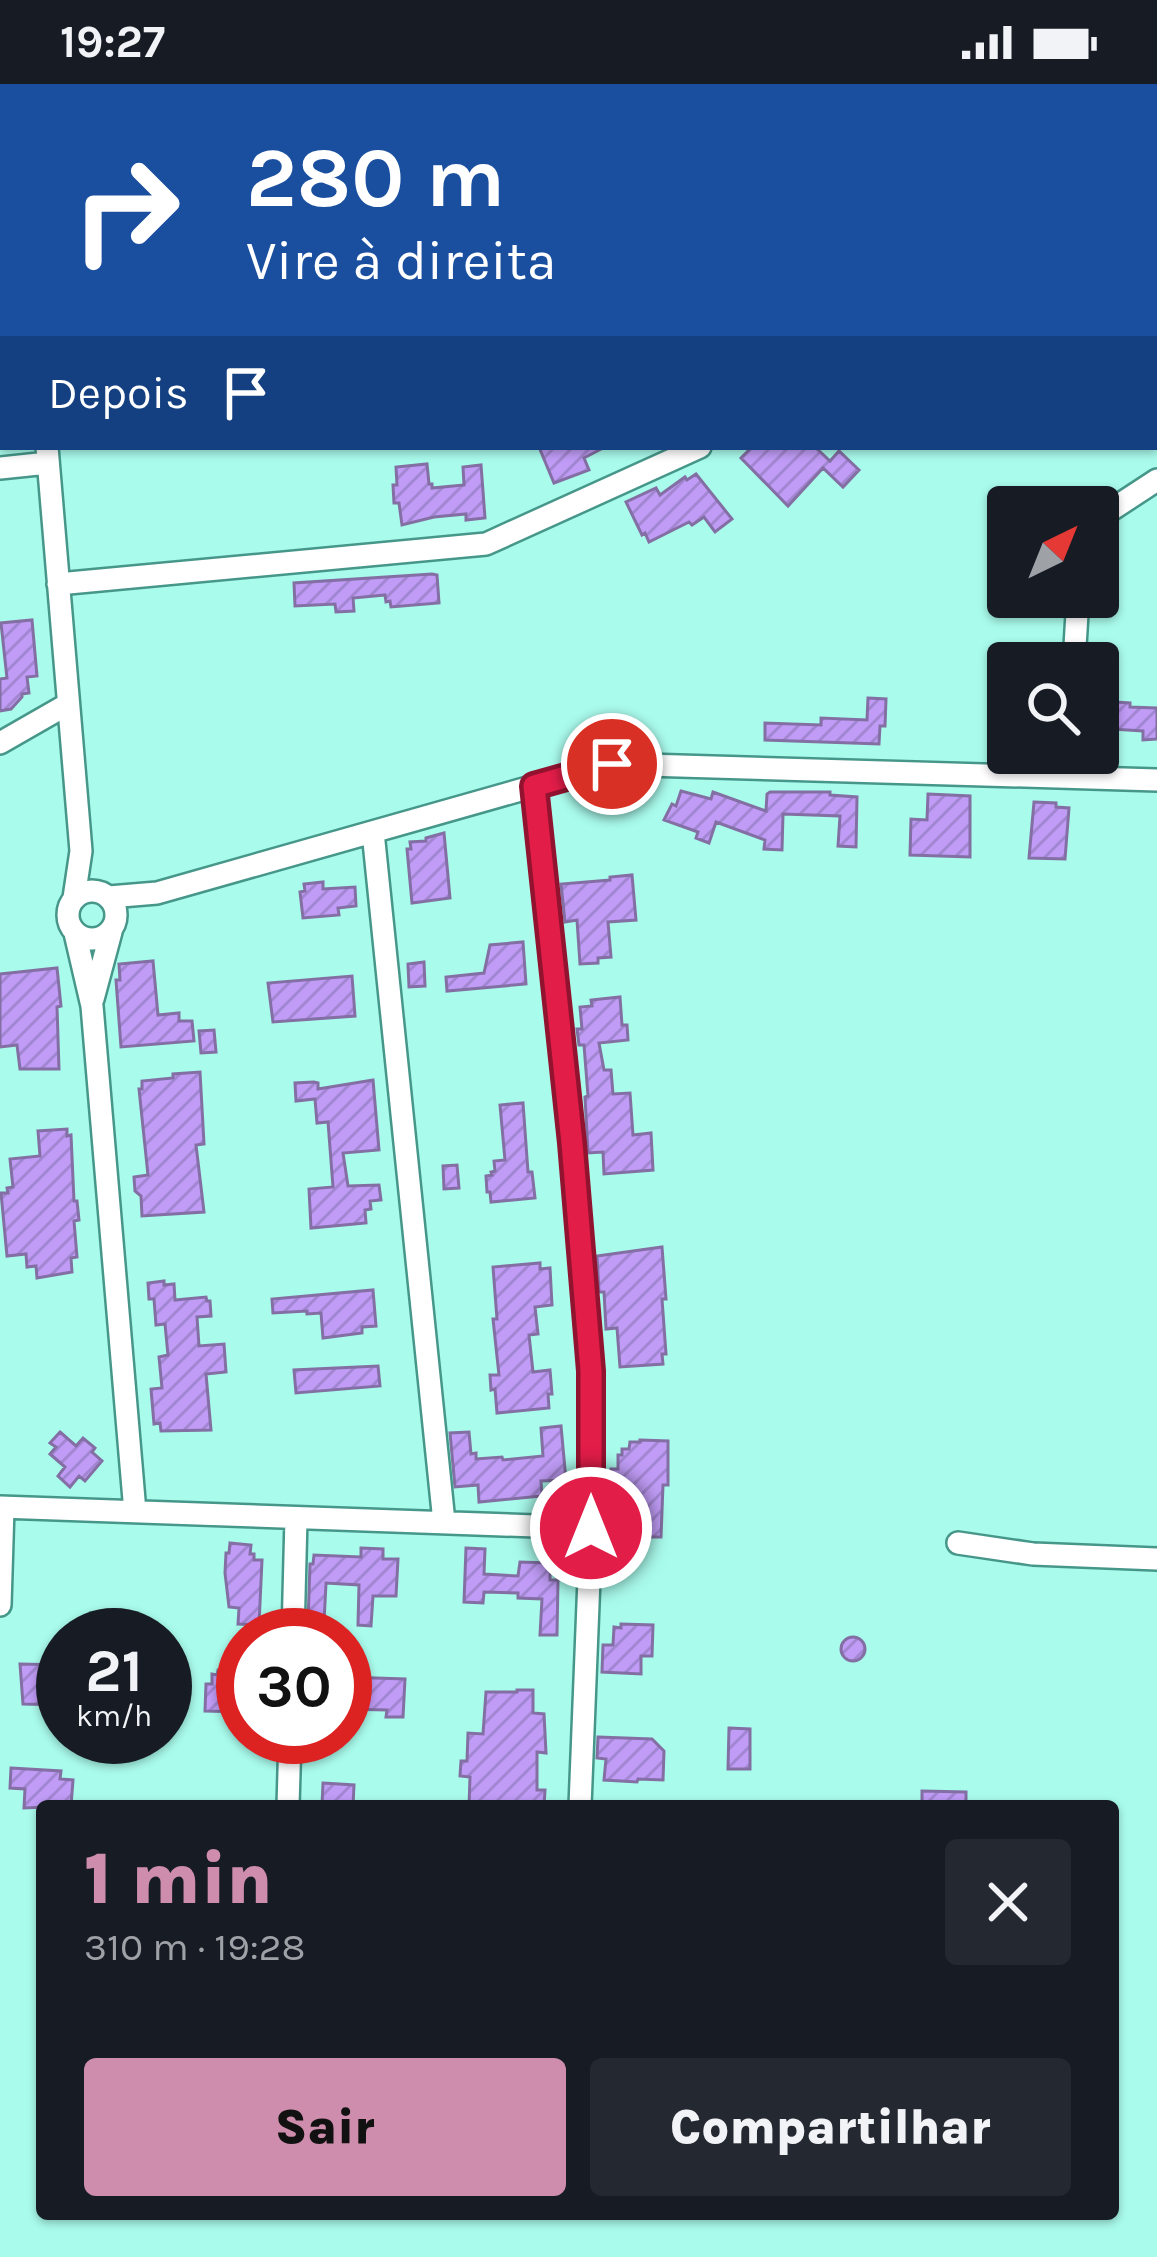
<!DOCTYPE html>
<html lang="pt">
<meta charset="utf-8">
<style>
body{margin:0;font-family:Karla,sans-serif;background:#242831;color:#f1f3f6;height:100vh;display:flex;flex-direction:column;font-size:45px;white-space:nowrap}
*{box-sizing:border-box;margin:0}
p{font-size:39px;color:#9ea1a6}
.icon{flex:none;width:66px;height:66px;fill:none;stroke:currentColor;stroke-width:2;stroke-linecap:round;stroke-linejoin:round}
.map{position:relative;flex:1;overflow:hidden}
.side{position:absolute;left:36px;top:1716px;width:1083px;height:420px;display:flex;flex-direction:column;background:#171b24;border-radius:12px;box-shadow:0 3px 9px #0004}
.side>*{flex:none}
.guide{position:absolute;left:0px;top:0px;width:1158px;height:366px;box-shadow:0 3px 9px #0004;background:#1a4fa0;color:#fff;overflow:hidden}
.needle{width:78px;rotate:43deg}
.fabs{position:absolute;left:987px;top:402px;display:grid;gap:24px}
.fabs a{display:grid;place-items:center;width:132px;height:132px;border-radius:12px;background:#171b24;box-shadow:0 3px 9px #0004;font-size:60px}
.speed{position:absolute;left:36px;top:1524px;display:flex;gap:24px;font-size:60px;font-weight:700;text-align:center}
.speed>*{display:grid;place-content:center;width:156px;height:156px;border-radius:50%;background:#171b24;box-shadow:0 3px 9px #0004;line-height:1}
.speed small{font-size:30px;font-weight:400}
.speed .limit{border:18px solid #d22;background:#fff;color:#111}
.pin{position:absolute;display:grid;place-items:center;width:102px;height:102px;color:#fff;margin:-51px;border:6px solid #fff;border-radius:50%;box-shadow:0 3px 12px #0007}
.me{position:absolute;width:132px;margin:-66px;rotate:0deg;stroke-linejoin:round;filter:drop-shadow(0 0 9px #0008)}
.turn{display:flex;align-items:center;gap:42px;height:252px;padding:0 48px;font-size:54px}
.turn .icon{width:156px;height:156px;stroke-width:2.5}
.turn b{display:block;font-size:84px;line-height:102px}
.then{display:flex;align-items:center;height:114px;padding:0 48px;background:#0003;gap:24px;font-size:45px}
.round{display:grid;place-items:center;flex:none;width:126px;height:126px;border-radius:12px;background:#242831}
.head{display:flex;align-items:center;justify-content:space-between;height:204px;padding:0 48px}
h1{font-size:72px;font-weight:800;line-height:90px;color:#ce8dac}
.button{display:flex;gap:24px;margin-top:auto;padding:24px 48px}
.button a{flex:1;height:138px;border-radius:12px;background:#ce8dac;color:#111;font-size:48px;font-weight:800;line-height:138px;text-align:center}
.button a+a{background:#242831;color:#f1f3f6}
.status{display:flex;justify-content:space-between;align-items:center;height:84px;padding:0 60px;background:#171b24;direction:ltr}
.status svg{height:33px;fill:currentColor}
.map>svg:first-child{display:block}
</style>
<div class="status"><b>19:27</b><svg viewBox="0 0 49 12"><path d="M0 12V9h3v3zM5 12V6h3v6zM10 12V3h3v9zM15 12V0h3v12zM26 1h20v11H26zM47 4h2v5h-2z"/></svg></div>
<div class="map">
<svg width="1157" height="2173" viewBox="0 0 1157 2173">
<defs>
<pattern id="building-hatch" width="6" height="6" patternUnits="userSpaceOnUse" patternTransform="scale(3)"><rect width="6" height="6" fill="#c09cf6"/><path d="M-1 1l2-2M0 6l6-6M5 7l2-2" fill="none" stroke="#a386d2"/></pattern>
</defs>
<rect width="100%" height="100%" fill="#a9fbec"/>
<path fill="url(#building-hatch)" stroke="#836fa3" stroke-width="3" d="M539 363H605L584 374 589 386 554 399Z
M752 363H815L830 377 839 367 859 386 843 403 823 384 788 422 741 374Z
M427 380 429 400H432V404L464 401 463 383 481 381 485 434 466 436V430L434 433 402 441 399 419H394L393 401H397L396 383Z
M696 390 732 435 715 448 704 433 692 441 689 438 649 458 645 449 642 451 626 418 656 404 660 411 685 393 687 396Z
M432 490 437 491 439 519 391 523 390 517 386 518 385 511 353 514 354 527 336 528 335 520 295 522 294 499Z
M32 536 37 592 27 593 29 609 22 610V613L11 625 0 627V595L7 594 1 539Z
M868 614 886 615 885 642H880L879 660 765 656V639L821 641V634L867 636Z
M1098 617 1130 619V623L1157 624V655L1143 656V647L1112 645 1111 659H1098Z
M681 707 711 715 713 708 766 727 767 710 770 708H830V711L857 713 856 763 838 762 840 732 783 730 782 766 764 765 765 756 716 738 709 759 696 754 698 748 664 736 672 720 676 722Z
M928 710 970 712V773L910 771 911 735 927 736Z
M1034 718 1056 719V723L1069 724 1065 775 1029 774Z
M444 749 450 814 412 819 407 765H411L410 758 426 757V754Z
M632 791 636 836 608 838 611 873 598 874V879L580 880 577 836 565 838 561 800 610 796V793Z
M323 798V805L355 803 356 822 338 824 339 831 303 834 300 808 305 807 304 800Z
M523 858 526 900 447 907 446 893 484 889 490 861Z
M153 877 158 931 179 929V937H192L194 957 121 963 116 896H120L119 880Z
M424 878 425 902 409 903 408 880Z
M57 884 61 922 57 923 59 985H20L17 961 0 963V890Z
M352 892 355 932 273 938 268 899Z
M620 913 622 941H627L628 956 599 959 604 986H611L613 1010 630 1009 633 1051 651 1049 653 1086 604 1090 603 1068 588 1069 585 1013 588 1012 584 961H579L577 945H582L580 923 592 922 591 916Z
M214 946 216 968 201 969 199 947Z
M200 988 204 1060 196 1061 204 1128 142 1132 141 1112 135 1107 134 1093 148 1091 139 1005H142V997L173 994V990Z
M373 996 379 1066 343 1069 348 1102 379 1101 381 1116 370 1117 371 1125 365 1126 366 1139 311 1144 309 1105 333 1103 328 1038 317 1039 315 1015 296 1017 295 999 314 998 318 999V1005Z
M523 1019 528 1088H532L535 1114 491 1118 490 1108H487L486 1092 492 1091 491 1088 495 1087 494 1077 505 1076 500 1021Z
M67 1045V1052L71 1051 74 1117H77L79 1136 74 1137 77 1173 71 1174 72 1188 37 1194 36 1182 27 1183 26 1170 7 1172 1 1109H8L7 1104 13 1103 10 1075 40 1072 38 1047Z
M457 1081 459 1104 444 1105 443 1082Z
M662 1163 666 1215H662L666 1270H662L663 1280 620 1283 617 1244 606 1245 604 1208H599L597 1172Z
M540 1179V1185L550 1184 552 1221 535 1223 538 1250 529 1251 533 1288 550 1286 552 1310H548L549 1324 497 1329 495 1305 491 1306 490 1291H499L493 1235H497L493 1183Z
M164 1197V1201L174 1200 175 1216 206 1213 207 1217H210L211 1232 197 1233 199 1262 224 1260 226 1288 206 1290 211 1346 161 1347 160 1339 154 1340 151 1305 162 1304 159 1273 168 1271 165 1240 156 1241 154 1215H149L148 1199Z
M373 1206 376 1242 362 1243V1249L323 1254 321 1229 307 1230V1227L273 1229 272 1215Z
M378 1282 380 1302 296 1309 294 1286Z
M561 1342 566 1396 541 1397 542 1412 479 1418 478 1401 455 1403 450 1349 469 1348 471 1370 476 1369V1375L502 1373 503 1376 543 1372 541 1344Z
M60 1348 76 1362 83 1354 95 1364 92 1368 102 1377 85 1397 79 1392 70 1403 58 1392 65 1383 50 1370 56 1363 50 1359Z
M640 1356 668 1357V1401H663L661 1453H614L619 1401H610L611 1385H618V1371H622V1365H629L630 1358H640Z
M230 1459 251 1461 250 1470H254V1476H262L259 1541 238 1540 239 1524 229 1523 225 1489 226 1469H229Z
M361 1464 383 1465V1475H398L396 1512H373L371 1542 358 1541 359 1501 326 1499 324 1539H308L310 1480H313L314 1471 361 1473Z
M466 1464 485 1465 484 1490 518 1492 520 1478 550 1479V1496H558L557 1551H540L542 1515 518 1514V1509L484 1508 483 1519 464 1518Z
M621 1540 653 1541 652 1572H641V1590L602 1588 603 1561H613L614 1543 621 1544Z
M841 1565a12 12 0 1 1 24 0a12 12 0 1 1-24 0Z
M20 1580 63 1581V1621L23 1620Z
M218 1586 243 1588 242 1628 205 1627 206 1600H212V1590L217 1591Z
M345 1593 405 1595 403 1633H386L387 1626 345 1625Z
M517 1606H533V1629L544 1630 546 1669 537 1668V1706H545L544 1722H469L470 1693 460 1692 461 1677H467L468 1649 483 1650 486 1608H517Z
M729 1644 750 1645V1685H728Z
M598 1653 652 1655 664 1667 663 1696 638 1695 637 1698 604 1696 606 1675 597 1674Z
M11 1684 61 1687 60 1695 73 1696 71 1722 24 1724 25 1705 10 1704Z
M323 1699 354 1701 353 1722H322Z
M922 1707 966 1708V1722H922Z"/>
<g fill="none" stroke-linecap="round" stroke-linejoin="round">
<defs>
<path id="minor" d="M16 0V3
M316 0V3
M115 3 142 0
M47 363 81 767 74 814
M0 384 48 379
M1098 438 1105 430 1157 396
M58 500 486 460 700 363
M1074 579 1078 513
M0 659 68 620
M373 748 444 1438
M68 831a24 24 0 1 1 48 0a24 24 0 1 1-48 0Z
M109 813 157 809 612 680 1157 696
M75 849 92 922 135 1428
M93 915 111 848
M0 1423 591 1444V1287L572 1059 534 702
M958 1459 1033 1470 1157 1475
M0 1521 3 1424
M293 1551 296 1434
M288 1722 290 1653
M580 1722 591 1444"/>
</defs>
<use href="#minor" stroke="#46978a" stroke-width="26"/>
<use href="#minor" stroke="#fff" stroke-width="21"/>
</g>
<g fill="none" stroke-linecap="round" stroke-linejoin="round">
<defs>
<path id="route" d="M591 1444V1287L572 1059 534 702 612 680"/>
</defs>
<use href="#route" stroke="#92132f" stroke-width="30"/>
<use href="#route" stroke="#e11d48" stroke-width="21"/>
</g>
</svg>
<div class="fabs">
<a><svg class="needle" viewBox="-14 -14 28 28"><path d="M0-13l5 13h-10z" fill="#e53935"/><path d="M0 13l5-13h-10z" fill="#9ea1a6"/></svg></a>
<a><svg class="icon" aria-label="search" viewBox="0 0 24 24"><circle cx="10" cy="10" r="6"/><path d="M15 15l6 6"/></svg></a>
</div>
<div class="speed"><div>21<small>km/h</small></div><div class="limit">30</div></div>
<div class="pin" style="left:612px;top:680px;background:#d93025"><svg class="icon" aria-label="arrive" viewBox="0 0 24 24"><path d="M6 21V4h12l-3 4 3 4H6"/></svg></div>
<svg class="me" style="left:591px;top:1444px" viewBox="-20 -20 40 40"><circle r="17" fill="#e11d48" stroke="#fff" stroke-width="3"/><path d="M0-11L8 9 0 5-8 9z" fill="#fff"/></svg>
<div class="guide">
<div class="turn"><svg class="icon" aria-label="right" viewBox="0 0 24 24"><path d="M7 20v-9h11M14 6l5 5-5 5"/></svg><div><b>280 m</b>Vire à direita</div></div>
<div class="then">Depois<svg class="icon" aria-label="arrive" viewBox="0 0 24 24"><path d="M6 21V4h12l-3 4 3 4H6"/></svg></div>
</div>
<section class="side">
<div class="head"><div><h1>1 min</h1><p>310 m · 19:28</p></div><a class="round"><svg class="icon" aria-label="close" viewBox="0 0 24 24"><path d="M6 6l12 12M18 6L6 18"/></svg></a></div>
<div class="button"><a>Sair</a><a>Compartilhar</a></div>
</section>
</div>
